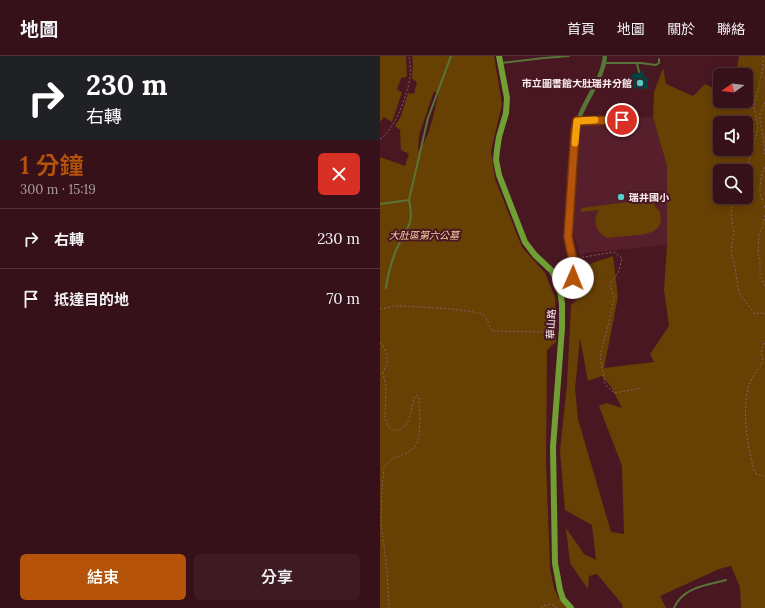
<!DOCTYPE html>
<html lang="zh-TW">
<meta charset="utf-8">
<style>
body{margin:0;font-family:Lora,"Noto Sans TC",serif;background:#3e1a23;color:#f1f3f6;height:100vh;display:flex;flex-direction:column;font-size:15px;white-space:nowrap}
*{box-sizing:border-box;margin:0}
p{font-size:13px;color:#aa9da2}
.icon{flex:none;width:22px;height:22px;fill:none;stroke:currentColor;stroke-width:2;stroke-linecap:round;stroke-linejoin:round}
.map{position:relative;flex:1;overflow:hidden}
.side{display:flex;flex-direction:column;background:#37111a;width:380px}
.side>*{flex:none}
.hud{background:#202124;color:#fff;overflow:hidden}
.needle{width:26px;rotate:256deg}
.buttons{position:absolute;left:333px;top:12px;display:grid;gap:8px}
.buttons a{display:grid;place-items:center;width:40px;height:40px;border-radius:6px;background:#37111a;box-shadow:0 2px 10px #0003,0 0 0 1px #513139;font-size:20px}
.pin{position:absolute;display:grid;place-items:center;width:34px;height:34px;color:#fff;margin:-17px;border:2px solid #fff;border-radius:50%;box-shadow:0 1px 4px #0007}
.me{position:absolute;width:44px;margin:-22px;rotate:1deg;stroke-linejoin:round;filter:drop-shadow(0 0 3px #0008)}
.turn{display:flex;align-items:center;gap:14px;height:84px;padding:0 20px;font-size:18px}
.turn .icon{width:52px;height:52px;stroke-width:2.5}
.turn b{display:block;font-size:28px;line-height:34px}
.round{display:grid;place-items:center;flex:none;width:42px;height:42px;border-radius:6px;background:#3e1a23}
.overview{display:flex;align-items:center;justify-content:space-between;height:68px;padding:0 20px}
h1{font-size:24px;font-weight:600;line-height:30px;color:#b45309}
.cta{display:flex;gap:8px;margin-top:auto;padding:8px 20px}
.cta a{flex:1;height:46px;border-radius:6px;background:#b45309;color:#fff;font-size:16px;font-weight:600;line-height:46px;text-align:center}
.cta a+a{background:#3e1a23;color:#f1f3f6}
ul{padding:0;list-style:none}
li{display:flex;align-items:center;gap:12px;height:60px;padding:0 20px;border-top:1px solid #513139}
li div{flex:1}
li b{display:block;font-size:15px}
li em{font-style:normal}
header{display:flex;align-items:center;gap:24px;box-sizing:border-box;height:56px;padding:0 20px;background:#37111a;border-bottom:1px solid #513139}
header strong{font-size:19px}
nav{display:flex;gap:22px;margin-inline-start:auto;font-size:14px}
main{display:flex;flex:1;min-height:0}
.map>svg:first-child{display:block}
</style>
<header>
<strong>地圖</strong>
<nav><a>首頁</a><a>地圖</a><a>關於</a><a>聯絡</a></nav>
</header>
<main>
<section class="side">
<div class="hud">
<div class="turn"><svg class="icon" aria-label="right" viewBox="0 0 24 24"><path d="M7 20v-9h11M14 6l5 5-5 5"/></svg><div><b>230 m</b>右轉</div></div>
</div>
<div class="overview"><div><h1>1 分鐘</h1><p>300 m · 15:19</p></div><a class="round" style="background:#d93025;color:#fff"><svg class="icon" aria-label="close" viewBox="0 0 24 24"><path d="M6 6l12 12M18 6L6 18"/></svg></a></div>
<ul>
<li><svg class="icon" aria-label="right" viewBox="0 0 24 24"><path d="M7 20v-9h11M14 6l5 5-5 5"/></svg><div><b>右轉</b></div><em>230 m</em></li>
<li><svg class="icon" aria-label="arrive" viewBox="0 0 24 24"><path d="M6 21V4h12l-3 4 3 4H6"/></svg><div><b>抵達目的地</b></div><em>70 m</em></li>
</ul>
<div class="cta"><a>結束</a><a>分享</a></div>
</section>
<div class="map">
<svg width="385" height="552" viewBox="0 0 385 552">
<rect width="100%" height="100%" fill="#491722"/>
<path fill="#571f2b" d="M273 61 287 110V189L205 197 200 201 192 171 200 63Z"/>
<path fill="#674004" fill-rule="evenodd" d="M0 0H26L27 21 21 22 17 34 22 36 12 66 4 61 0 66Z
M32 0H114L122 48 111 95 115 123 142 191 165 217 175 241 176 286 167 294 166 404 170 512 174 532 178 541 188 552H0V101L25 110 29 98 21 94 20 74 15 70 21 60 28 37 34 38 37 26 32 23 33 6ZM54 35 58 38C54 58 50 80 38 96L39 79Z
M359 0H385V552H361L360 531 351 510 339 513 280 540 286 552H243L242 548 217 518 209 520 208 533 190 507 186 472 204 498 216 504 212 469 185 454 180 395 187 329 191 249 202 239 204 210 233 200 238 241 224 312 274 306 270 298 289 270 284 234 287 189V110L273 61 274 36 283 12 286 28 313 40 325 28 340 35V45H366V19H356ZM340 67H366V93H340ZM340 115H366V141H340ZM200 282 208 325 222 320 231 331 242 352 227 347 219 350 242 410 244 478 231 476 198 363 195 333Z
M280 142 281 147 273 148 280 156C285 178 266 178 251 180 243 180 236 181 228 182 216 177 212 165 219 154L201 156V152Z"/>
<path fill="#004441" d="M264 14V21H268L267 33 252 32V18L257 17 260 18 261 15Z"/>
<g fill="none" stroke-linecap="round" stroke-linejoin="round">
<path stroke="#866068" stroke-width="1" stroke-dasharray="2 2" stroke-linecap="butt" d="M385 46 380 58V66L383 79 385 99
M0 83C15 74 27 39 30 22 31 15 30 7 29 0
M385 111C382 114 379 133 380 137 381 143 384 147 385 153
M366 115 376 81 378 70 374 51 383 11V0
M360 141 352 152 351 159 354 177 351 195 354 206 359 237 375 258 382 257 385 258
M385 159 383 171 379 177 378 197 380 206V219L385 230
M198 202 234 196 242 202 239 215 230 228 234 241 229 266 220 300 225 328 234 337 262 332
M0 253C5 253 10 250 15 250 27 250 96 253 103 259 108 263 109 270 112 275H116L161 276 172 271 177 272
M0 287 3 289 7 300V307L3 317 6 332 5 363 10 373C29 380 31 355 34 342L37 339 39 342C39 354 43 384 33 393 27 398 19 399 13 403 10 405 7 409 4 411L2 435 1 466 7 514 9 552
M385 287C377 298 385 300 382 307 379 314 373 319 370 326 361 352 367 391 375 417L385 421
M161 552C167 547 172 547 177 552"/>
<path stroke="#577536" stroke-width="2" d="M121 7 164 2 189 0
M224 7H261L276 9 279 7V3
M257 7 259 16
M0 148 29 144
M6 232C7 222 13 199 18 190 28 169 34 170 29 144L48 62 71 0
M294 552C303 531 327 529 346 524"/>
<path stroke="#577536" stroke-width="4.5" d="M197 65 257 63
M180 233 190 230 195 214 189 181 195 76C200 48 222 28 225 0"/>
<path stroke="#709f34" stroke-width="6" d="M119 0 127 42 126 57 119 81 117 94 116 104 119 119 145 186 155 199 172 215 180 233 182 248V272L173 391 175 507 180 534 183 543 191 552"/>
</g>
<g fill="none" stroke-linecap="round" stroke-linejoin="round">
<defs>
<path id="route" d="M193 222 195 214 188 181 195 76 197 65 242 64"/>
</defs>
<use href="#route" stroke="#753606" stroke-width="10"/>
<use href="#route" stroke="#b45309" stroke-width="7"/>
<path stroke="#f59e0b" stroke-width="7" d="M195 87 197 65 215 64"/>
</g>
<g fill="#54cdc7" stroke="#491722" stroke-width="1.5">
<circle cx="260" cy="27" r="4"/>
<circle cx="241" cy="141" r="4"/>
</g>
<g text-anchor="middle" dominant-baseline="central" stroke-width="4" stroke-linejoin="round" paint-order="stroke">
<g font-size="10" font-weight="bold" fill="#fef0f1" stroke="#491722" text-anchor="end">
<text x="252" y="27">市立圖書館大肚瑞井分館</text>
<text x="249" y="141" text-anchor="start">瑞井國小</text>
</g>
<g font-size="10" font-style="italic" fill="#f9d1a4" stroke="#491722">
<text x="44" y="179">大肚區第六公墓</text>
</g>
<g font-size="10" fill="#fef0f1" stroke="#491722">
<text transform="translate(171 268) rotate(-87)">華山路</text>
</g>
</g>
</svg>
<div class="buttons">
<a><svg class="needle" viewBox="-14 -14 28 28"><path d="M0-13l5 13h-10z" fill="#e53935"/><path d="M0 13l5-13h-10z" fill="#aa9da2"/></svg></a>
<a><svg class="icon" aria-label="sound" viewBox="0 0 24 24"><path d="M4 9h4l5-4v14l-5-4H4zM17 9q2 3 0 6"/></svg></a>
<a><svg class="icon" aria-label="search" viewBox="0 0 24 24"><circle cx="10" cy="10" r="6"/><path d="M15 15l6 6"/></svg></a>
</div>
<div class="pin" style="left:242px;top:64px;background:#d93025"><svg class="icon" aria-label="arrive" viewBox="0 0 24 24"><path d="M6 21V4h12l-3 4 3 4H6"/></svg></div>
<svg class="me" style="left:193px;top:222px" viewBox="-20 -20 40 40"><circle r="19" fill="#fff"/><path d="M0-13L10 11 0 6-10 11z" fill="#b45309"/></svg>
</div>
</main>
